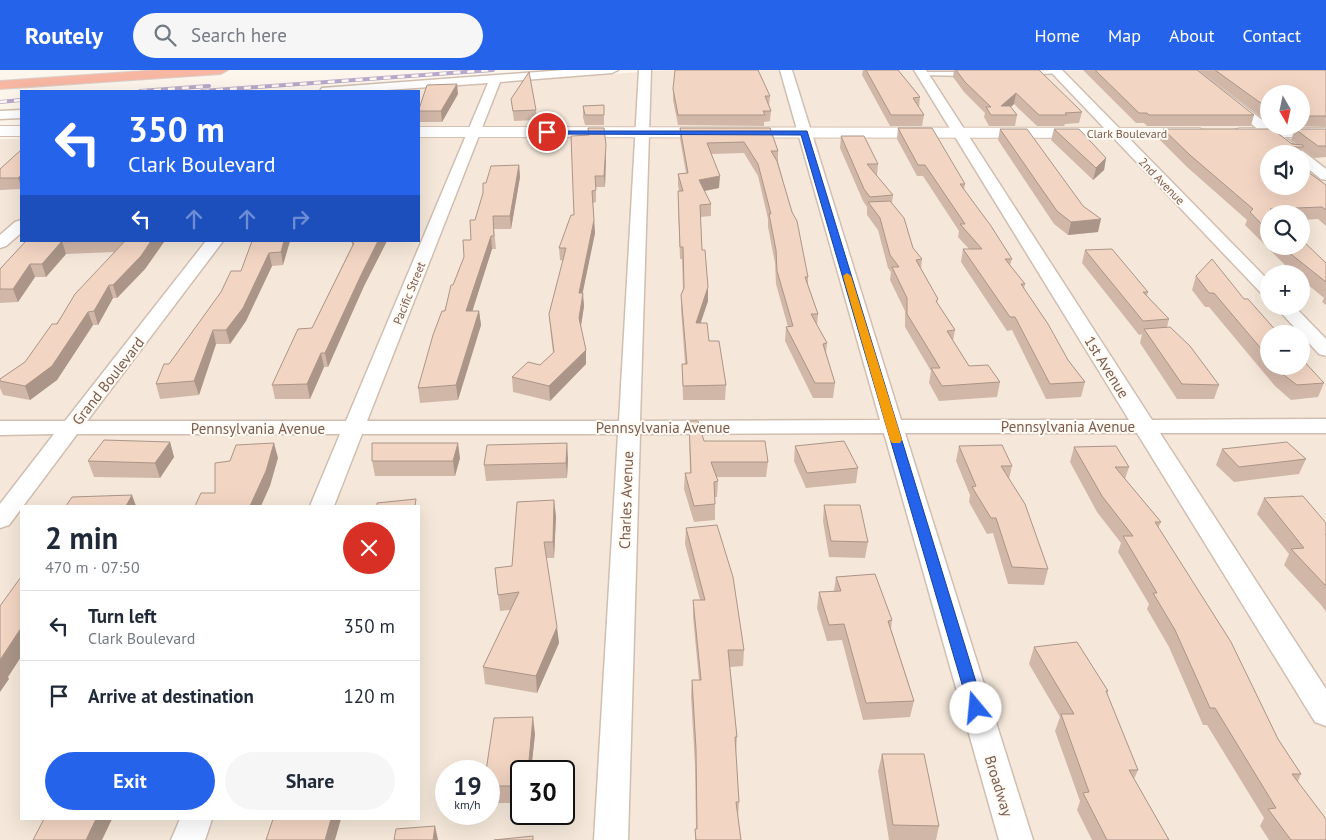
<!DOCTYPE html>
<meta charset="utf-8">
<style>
body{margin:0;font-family:"PT Sans",sans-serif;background:#f6f6f7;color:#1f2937;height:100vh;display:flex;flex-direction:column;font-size:19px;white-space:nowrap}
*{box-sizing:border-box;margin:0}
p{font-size:16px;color:#747a83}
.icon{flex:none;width:28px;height:28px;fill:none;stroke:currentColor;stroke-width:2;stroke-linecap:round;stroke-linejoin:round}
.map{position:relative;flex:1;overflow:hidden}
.panel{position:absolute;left:20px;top:435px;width:400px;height:315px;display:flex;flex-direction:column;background:#fff;border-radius:0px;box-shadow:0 5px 20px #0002}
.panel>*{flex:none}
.banner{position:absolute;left:20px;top:20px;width:400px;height:152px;border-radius:0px;box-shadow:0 5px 20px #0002;background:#2563eb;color:#fff;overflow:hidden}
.needle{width:32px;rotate:171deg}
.tools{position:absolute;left:1260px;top:15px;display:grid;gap:10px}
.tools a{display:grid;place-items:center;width:50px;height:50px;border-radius:50%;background:#fff;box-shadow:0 5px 20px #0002;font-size:25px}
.speed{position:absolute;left:435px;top:690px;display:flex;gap:10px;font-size:25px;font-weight:700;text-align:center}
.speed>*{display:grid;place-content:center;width:65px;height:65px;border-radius:50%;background:#fff;box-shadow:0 5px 20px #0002;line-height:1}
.speed small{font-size:12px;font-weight:400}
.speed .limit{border:2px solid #111;border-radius:8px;background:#fff;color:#111}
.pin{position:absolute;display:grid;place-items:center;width:42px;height:42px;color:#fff;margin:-21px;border:2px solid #fff;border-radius:50%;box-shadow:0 1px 5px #0007}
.me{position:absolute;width:55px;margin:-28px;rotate:343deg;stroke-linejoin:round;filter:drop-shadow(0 0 4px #0008)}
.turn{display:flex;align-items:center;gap:18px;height:105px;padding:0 25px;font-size:22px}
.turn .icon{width:65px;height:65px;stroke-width:2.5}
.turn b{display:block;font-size:35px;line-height:42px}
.lanes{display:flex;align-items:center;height:48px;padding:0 25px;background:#0003;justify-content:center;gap:25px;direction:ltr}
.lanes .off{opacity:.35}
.round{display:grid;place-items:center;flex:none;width:52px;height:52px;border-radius:26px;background:#f6f6f7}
.summary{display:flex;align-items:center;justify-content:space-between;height:85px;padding:0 25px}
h1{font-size:30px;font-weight:700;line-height:38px}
.primary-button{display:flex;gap:10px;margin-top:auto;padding:10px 25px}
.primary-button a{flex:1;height:58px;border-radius:30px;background:#2563eb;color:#fff;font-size:20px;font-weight:700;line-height:58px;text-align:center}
.primary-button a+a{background:#f6f6f7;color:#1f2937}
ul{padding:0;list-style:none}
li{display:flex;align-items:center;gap:15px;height:70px;padding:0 25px;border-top:1px solid #e0e1e3}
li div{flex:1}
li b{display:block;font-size:19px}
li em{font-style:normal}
header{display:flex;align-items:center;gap:30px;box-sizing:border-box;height:70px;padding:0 25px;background:#2563eb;color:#fff}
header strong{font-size:24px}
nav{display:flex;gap:28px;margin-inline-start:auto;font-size:18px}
.search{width:350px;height:45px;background:#f6f6f7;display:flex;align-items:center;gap:12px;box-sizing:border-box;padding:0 18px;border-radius:28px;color:#747a83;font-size:19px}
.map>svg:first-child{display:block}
</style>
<header>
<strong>Routely</strong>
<div class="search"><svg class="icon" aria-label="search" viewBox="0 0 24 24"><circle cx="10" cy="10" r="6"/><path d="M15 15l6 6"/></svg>Search here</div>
<nav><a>Home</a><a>Map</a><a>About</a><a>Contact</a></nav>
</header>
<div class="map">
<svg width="1326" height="770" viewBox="0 0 1326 770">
<rect width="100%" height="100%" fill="#fdf6ec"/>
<path fill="#f5e8da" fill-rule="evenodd" d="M667 0H1326V770H0V69H21V171H419V21H382ZM1269 24H1301V56H1269ZM1269 84H1301V116H1269ZM1269 144H1301V176H1269ZM1269 204H1301V236H1269ZM1269 264H1301V296H1269ZM21 436H419V749H21ZM446 701H489V744H446ZM521 701H564V744H521Z"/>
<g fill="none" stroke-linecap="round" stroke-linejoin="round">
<defs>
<path id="lane" d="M1057 0 1059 3 1027 5 1024 3 1027 1Z
M923 2H969L972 4 969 6 921 5 920 4Z"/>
<path id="street" d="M564 0H618L612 3 500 12 367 351H619L639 0H651L640 351 880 350 780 0H792L901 350H1129L914 0H926L1152 350 1326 349V363H1160L1326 619V656L1315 652 1137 363H905L1033 770H999L884 363 640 364 628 770H594L618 364H362L334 436H310L340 364H77L9 455 0 458V434L54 364 0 365V351H65L206 171H223L87 351H346L488 13 372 21H320L322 18Z
M1049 0H1062L1269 211V226L1263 225Z
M1184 0H1197L1326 99V110L1321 109 1301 93V84H1289Z
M21 40V48L0 49V41Z
M21 150V163L6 176 0 178V165L15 152Z
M1275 236H1294L1326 269V286L1319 284Z
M180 749H212L205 770H171Z"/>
<path id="secondary" d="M0 56H21V66H0Z
M419 57 1200 58 1208 63 1200 68 419 67Z
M1240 58H1326V68L1234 66 1232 63 1234 60Z"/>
<path id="highway" d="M158 0H228L221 4 0 19V11Z"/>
</defs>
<use href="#lane" stroke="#d1beb0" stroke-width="3"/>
<use href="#street" stroke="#d1beb0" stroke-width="3"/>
<use href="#secondary" stroke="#d6c0b0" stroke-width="2"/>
<use href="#highway" stroke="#dad1cd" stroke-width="2"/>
<use href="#lane" fill="#fff" fill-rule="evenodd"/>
<use href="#street" fill="#fff" fill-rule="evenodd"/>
<use href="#secondary" fill="#fff" fill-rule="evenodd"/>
<use href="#highway" fill="#f7b7a3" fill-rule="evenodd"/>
<defs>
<path id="rail" d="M140 21 209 16
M202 21 493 0
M0 32 21 30"/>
</defs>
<use href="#rail" stroke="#b9a8c9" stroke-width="4"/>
<use href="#rail" stroke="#fffaf3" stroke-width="2.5" stroke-dasharray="7" stroke-linecap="butt"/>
</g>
<path fill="#d1b7a8" d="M863 0H898L920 27 919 37 924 45 922 56H890L862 5Z
M954 0H956L1082 42 1079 53 1065 54 1064 56H1037L1014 34 1011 37 1017 45 1015 56H989L984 47 985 43 964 22 953 7Z
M1083 0H1197L1254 45 1251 56H1147L1144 53H1136Z
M1199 0H1326V57L1290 56H1301V24H1269V53Z
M673 19 770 26 769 36 771 41 770 51 764 52V56L678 55 673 30Z
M458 24 442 52H419V39Z
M511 29 536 40 537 50 514 51Z
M604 35V55H585L583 47V36Z
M588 58 606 86 605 117H596V132L593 133 595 163 582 223 584 236 581 256 586 294 550 331 513 322 512 307 540 295 553 283 550 257 549 244 563 191 560 190 559 178 574 145 588 65Z
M680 58H770L778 81V92L808 207V215L818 244 817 256 827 273 826 283 835 313 833 328H813L785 271 786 257H788L776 214 775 193 768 157V149L758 106 744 83 711 84 719 118 704 121 711 134V146L700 147 702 180 708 231 700 253 709 271 726 315 725 330H683L682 294H685L681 239V225L683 219 682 189H680L678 133V121H679L678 115V104L686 103 680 69Z
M898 58 965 114 964 120 1012 189 1010 195 1025 214 1024 219 1068 290 1085 312 1081 327 1046 329 1012 260 1007 261 961 192 963 179H969L958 167 959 161 923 106H917L897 69Z
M1000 59 1098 162 1068 165 1054 154 998 70Z
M1054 59 1106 88 1104 100 1093 110 1051 70Z
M1163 59 1297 74 1291 70 1295 59H1326V87L1314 88 1302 79 1301 84H1269L1301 116V93L1303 95 1302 98 1326 115V156L1318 149 1301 150V144H1269V176H1301L1326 193V235L1322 232 1324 228 1301 209V204H1294L1245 155 1247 150 1187 97 1160 70Z
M841 66 878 94 877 106 893 125 892 133 913 178 922 189 921 199 938 229 937 233 955 260 953 271 969 296 1000 312 997 327 939 331 929 313 931 301 905 257V241L890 210 891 202 888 198 878 160 867 145V137L863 131 840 78Z
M21 80V119L0 120V99Z
M519 95 520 107 511 159H494L496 179H492L472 241H479L481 255 458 330 420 333 418 318 453 215 471 170 475 150 486 113Z
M26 171H169L168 172H164L145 199 117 228H113L98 255H93L57 310 30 330 3 325 0 318V309L25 292 114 182 66 184 46 207H35L18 232 0 233V199Z
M252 171H290L283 195 272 196 246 251 230 274H216L199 325 160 329 156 314 169 294 241 201Z
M353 171H387L364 216 328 297H324L310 329H275L272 315 312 258 352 176V173Z
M1085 180 1148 222 1147 226 1169 249 1167 257 1219 315 1214 329H1177L1140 273 1142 264 1139 265 1082 193Z
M1196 206 1269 264V296H1301L1324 313 1318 327 1291 330 1275 316 1209 237H1205L1192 220Z
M689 351 704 371 768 392 766 407H716L718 411 717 427H715V450L694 452 684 419 685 403H690Z
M170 372 174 387 160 408 94 407 88 391Z
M795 376 858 398 856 413 806 418 794 391Z
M959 376 1012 396 1009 409 1048 499 1044 515 1008 514 993 463 987 464 969 432 970 425 956 391Z
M1074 377 1129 397 1125 409 1161 452 1158 458 1278 669 1301 704 1298 711 1326 770H1269L1260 756 1264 748 1207 655H1203L1169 577 1147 539 1149 534 1118 482 1121 473 1097 442 1070 392Z
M1222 379 1306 389 1299 404 1234 412 1216 395Z
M460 388 455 406H375L372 391Z
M568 388 567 408 486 411 484 395Z
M1264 428 1326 453V542L1322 536 1284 495 1289 484 1257 444Z
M824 435 868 472 865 488 829 487 823 451Z
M556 446 554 488H546L559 573 537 623 485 614 483 597 511 540 500 541 495 498 512 496Z
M686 458 744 580 743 596 730 597 737 667 736 684 739 732 738 747 741 770H695V759H696L695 696 691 626 692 610H699L693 547V530H700L685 474Z
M836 507 892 550 891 559 914 631 910 647 863 650 842 570 827 571 817 538 819 522 834 521Z
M1034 577 1108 621 1107 625 1138 700 1134 709 1169 770H1092L1077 740 1080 731 1055 661 1060 647 1029 594Z
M535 664 531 701H521V733H489V701Z
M882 684 939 756 936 770H889L878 701Z"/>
<path fill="#aa9588" d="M457 14 458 24 442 52 441 41Z
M1016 23 1014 34 1001 45V36Z
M606 75V86L605 117 604 106Z
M1106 88 1104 100 1093 110 1096 98Z
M519 95 520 107 511 159 510 146Z
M21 105V116L18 108Z
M720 106 719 118 699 122V110Z
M1101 149 1098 162 1068 165 1071 152Z
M594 150 595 163 580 236 579 223Z
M491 166 492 179 468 255 466 241Z
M62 171 66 184 46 207 42 194Z
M151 171H163L164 172 145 199 117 228 113 215Z
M284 171H290L283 195 281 182Z
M378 171H387L364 216 328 297 325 283 362 203Z
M269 183 272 196 246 251 230 274 226 260Z
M30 194 35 207 18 232 13 219Z
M109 215 113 228 98 255 94 241Z
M708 217V231L696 267V253Z
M583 223 584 236 580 262 579 248Z
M479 241 481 255 458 330 456 315Z
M88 242 93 255 57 310 30 330 25 316Z
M213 260 216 274 199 325 194 311Z
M586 280V294L550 331 549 316Z
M321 283 324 297 310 329 307 314Z
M170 372 174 387 160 408 155 393Z
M274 373 278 388 270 416 261 436H250Z
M458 373 460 388 455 406 453 391Z
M567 373 568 388 567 408 566 393Z
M132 425 136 436H126Z
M554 430 556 446 554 488 553 472Z
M557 557 559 573 537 623 536 606Z
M21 558V587L8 607 9 609 0 622V590Z
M533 647 535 664 531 701H528Z
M96 749H112L102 770H86Z
M331 749H341L335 770H325Z
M435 756 438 770H433Z"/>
<path fill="#f3d5c3" stroke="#aa9588" d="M675 0H758L770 26H765L771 41H763L765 45H678L673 19Z
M866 0H898L920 27 913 28 924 45H891Z
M956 0H1039L1082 42 1065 43 1067 45H1039L1016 23 1001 36H1010L1017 45H991L986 37H991L965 12Z
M1095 0H1197L1254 45H1149L1147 43H1139Z
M1215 0H1326V46H1301V24H1269V39Z
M529 2 536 40 513 41 511 29Z
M457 14 441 41H419V39L427 15Z
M604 35V45H585L583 36Z
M588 58H604L606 75 604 106H595L596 120 592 121 594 150 579 223H583L579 248 586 280 549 316 512 307 528 292 540 295 554 282 549 244 566 178H559L571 145H574L571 66 589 65Z
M680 58H770L778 81H771L777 91 792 142 797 151 808 207H805L818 244H811L827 273 823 274 835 313H815L786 257 793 256 777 201 776 180 769 144H771L758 94 744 72 707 73 720 106 699 110 711 134 700 135 702 180H705L708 217 696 253H707L709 271H719L726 315 683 316 682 294H687L681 225 684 218 683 177H680L678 121H683L678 104 688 103Z
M898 58H932L965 114H960L991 156 1012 189H1005L1025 214H1021L1048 254 1068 290 1085 312 1050 314 1015 247H1010L963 179H982L960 154H965L925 95H918Z
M1000 59H1027L1083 136 1101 149 1071 152 1057 141Z
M1054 59H1079L1106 88 1096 98Z
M1163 59H1272L1292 74 1303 75V77H1279L1288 84H1269V116H1301V97L1326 115V140L1322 137 1270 139 1276 144H1269V162L1250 142 1253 139 1190 85Z
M1295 59H1326V76H1318Z
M841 66H864L878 94H867L893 125 870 127 864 119Z
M21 80V105L18 108H0V99Z
M519 95 510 146H493L494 166H491L466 241H479L456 315 418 318 433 265 442 241H445L451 215H453L464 187 463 170H471L470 150H475L483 123V113H486L491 96Z
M890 131 904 148 913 178 922 189 916 190 938 229 936 231 955 260 947 261 969 296 988 295 1000 312 942 316 931 298H940L907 244V228L892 197H899L890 185 880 148 868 132Z
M1301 169 1326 193V212L1292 185 1283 176H1301Z
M26 171H62L42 194H30L13 219H0V199Z
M125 171H151L141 186 113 215H109L94 241 88 242 52 296 25 316 0 311V309L25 292 52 254H57L75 224Z
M252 171H284L281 182 269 183 243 238 226 260H213L194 311 156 314 164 294H169L221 222 231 201H241Z
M353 171H378L362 203 325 283H321L307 314 272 315 298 259 312 258 354 173H352Z
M1112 179 1148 222H1143L1169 249 1143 251 1085 180Z
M1212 189 1244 229H1248L1279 264H1269V288L1214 223H1209L1196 206Z
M1170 257 1190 276 1219 315 1182 314 1144 259Z
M1301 288 1324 313 1297 315 1280 302 1276 296H1301Z
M689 351H698L704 371H765L768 392H711L718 411 714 412 715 434 694 436 685 403H691Z
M104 370 170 372 155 393 88 391Z
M844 371 858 398 807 403 795 376Z
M1287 372 1306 389 1239 397 1222 379Z
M274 373 266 401 250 436H195L201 423H215V393L230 391 236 375Z
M372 373H458L453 391H372Z
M567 373 566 393 484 395 487 375Z
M1002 375 1012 396H1001L1025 434 1048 499 1012 497 996 448H991L972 417 976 416 959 376Z
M1116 376 1129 397H1115L1161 452H1155L1231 572 1278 669 1301 704H1292L1326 749V770H1291L1268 739 1276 738 1215 638H1210L1175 560 1153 523H1157L1123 466H1133L1102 426 1074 377Z
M132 425 126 436H66L72 427Z
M1303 426 1326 453V464H1325L1326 465V516L1291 479 1304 478 1264 428Z
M416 429 415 436H377V433Z
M554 430 553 472H544L557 557 536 606 483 597 519 522 498 525 495 498 512 496 517 432Z
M824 435H860L868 472 831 471Z
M717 455 733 507 744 580H728L737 667H735L739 732H736L741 770H696L695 759H697L696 679 692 610H701L693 530H705L686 458Z
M875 504 892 550 888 551 914 631 866 633 844 554 829 555 819 522 841 521 836 507Z
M21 507V558L0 590V536Z
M1077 572 1108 621H1106L1138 700H1129L1169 770H1107L1083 723 1089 722 1061 644H1074L1034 577Z
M533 647 528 701H521V716H489V701H486L494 648Z
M882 684H924L939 756 893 755Z
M44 749H96L86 770H33Z
M273 749H331L325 770H266Z
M435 756 433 770H394L396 759Z
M533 766V770H494Z"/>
<path fill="#2563eb" stroke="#184099" d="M545 61H807L984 638 981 643H971L969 638 801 65 547 64Z"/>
<path fill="#f59e0b" d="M847 203 851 206 902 370 900 373H892L890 370 843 206Z"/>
<g text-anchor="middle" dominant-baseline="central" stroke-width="4" stroke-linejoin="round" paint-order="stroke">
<g font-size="12" fill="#7a5c4d" stroke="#fffaf3">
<text x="1127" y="63">Clark Boulevard</text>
<text transform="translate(1162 111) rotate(46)">2nd Avenue</text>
<text transform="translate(409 223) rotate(-68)">Pacific Street</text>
</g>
<g font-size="15" fill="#7a5c4d" stroke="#fffaf3">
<text transform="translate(1107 297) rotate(58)">1st Avenue</text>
<text transform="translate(108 311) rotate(-52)">Grand Boulevard</text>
<text x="1068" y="356">Pennsylvania Avenue</text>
<text x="663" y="357">Pennsylvania Avenue</text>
<text x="258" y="358">Pennsylvania Avenue</text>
<text transform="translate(626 430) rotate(-88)">Charles Avenue</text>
<text transform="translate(999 716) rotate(73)">Broadway</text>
</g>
</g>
</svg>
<div class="tools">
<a><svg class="needle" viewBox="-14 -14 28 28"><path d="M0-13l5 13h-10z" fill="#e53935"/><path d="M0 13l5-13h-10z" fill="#747a83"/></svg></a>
<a><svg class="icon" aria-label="sound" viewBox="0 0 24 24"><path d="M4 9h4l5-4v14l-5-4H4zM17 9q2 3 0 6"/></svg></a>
<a><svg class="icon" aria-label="search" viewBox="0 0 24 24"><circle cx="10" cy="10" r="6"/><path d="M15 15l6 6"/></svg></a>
<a>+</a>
<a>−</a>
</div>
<div class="speed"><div>19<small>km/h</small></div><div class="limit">30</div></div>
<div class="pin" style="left:547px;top:62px;background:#d93025"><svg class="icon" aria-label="arrive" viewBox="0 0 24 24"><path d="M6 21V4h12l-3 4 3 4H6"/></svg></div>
<svg class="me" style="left:976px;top:638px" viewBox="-20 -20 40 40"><circle r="19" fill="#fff"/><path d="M0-13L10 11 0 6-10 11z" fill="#2563eb"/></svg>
<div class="banner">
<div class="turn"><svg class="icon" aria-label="left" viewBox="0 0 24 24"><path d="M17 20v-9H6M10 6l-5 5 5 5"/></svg><div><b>350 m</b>Clark Boulevard</div></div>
<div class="lanes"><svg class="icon" aria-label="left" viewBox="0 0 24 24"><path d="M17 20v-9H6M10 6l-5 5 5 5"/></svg><svg class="icon off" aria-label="ahead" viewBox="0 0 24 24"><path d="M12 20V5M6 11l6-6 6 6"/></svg><svg class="icon off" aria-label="ahead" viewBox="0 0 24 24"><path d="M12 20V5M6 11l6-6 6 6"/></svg><svg class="icon off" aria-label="right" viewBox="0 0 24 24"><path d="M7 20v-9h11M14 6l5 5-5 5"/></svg></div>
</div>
<section class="panel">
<div class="summary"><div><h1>2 min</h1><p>470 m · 07:50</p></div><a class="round" style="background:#d93025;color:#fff"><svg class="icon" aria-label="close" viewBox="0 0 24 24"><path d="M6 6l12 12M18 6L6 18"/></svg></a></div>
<ul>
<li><svg class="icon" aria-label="left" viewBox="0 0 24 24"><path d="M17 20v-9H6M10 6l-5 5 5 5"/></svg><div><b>Turn left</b><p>Clark Boulevard</p></div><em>350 m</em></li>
<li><svg class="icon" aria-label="arrive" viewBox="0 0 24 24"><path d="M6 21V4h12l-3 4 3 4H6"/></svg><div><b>Arrive at destination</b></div><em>120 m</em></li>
</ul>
<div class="primary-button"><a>Exit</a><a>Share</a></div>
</section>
</div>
